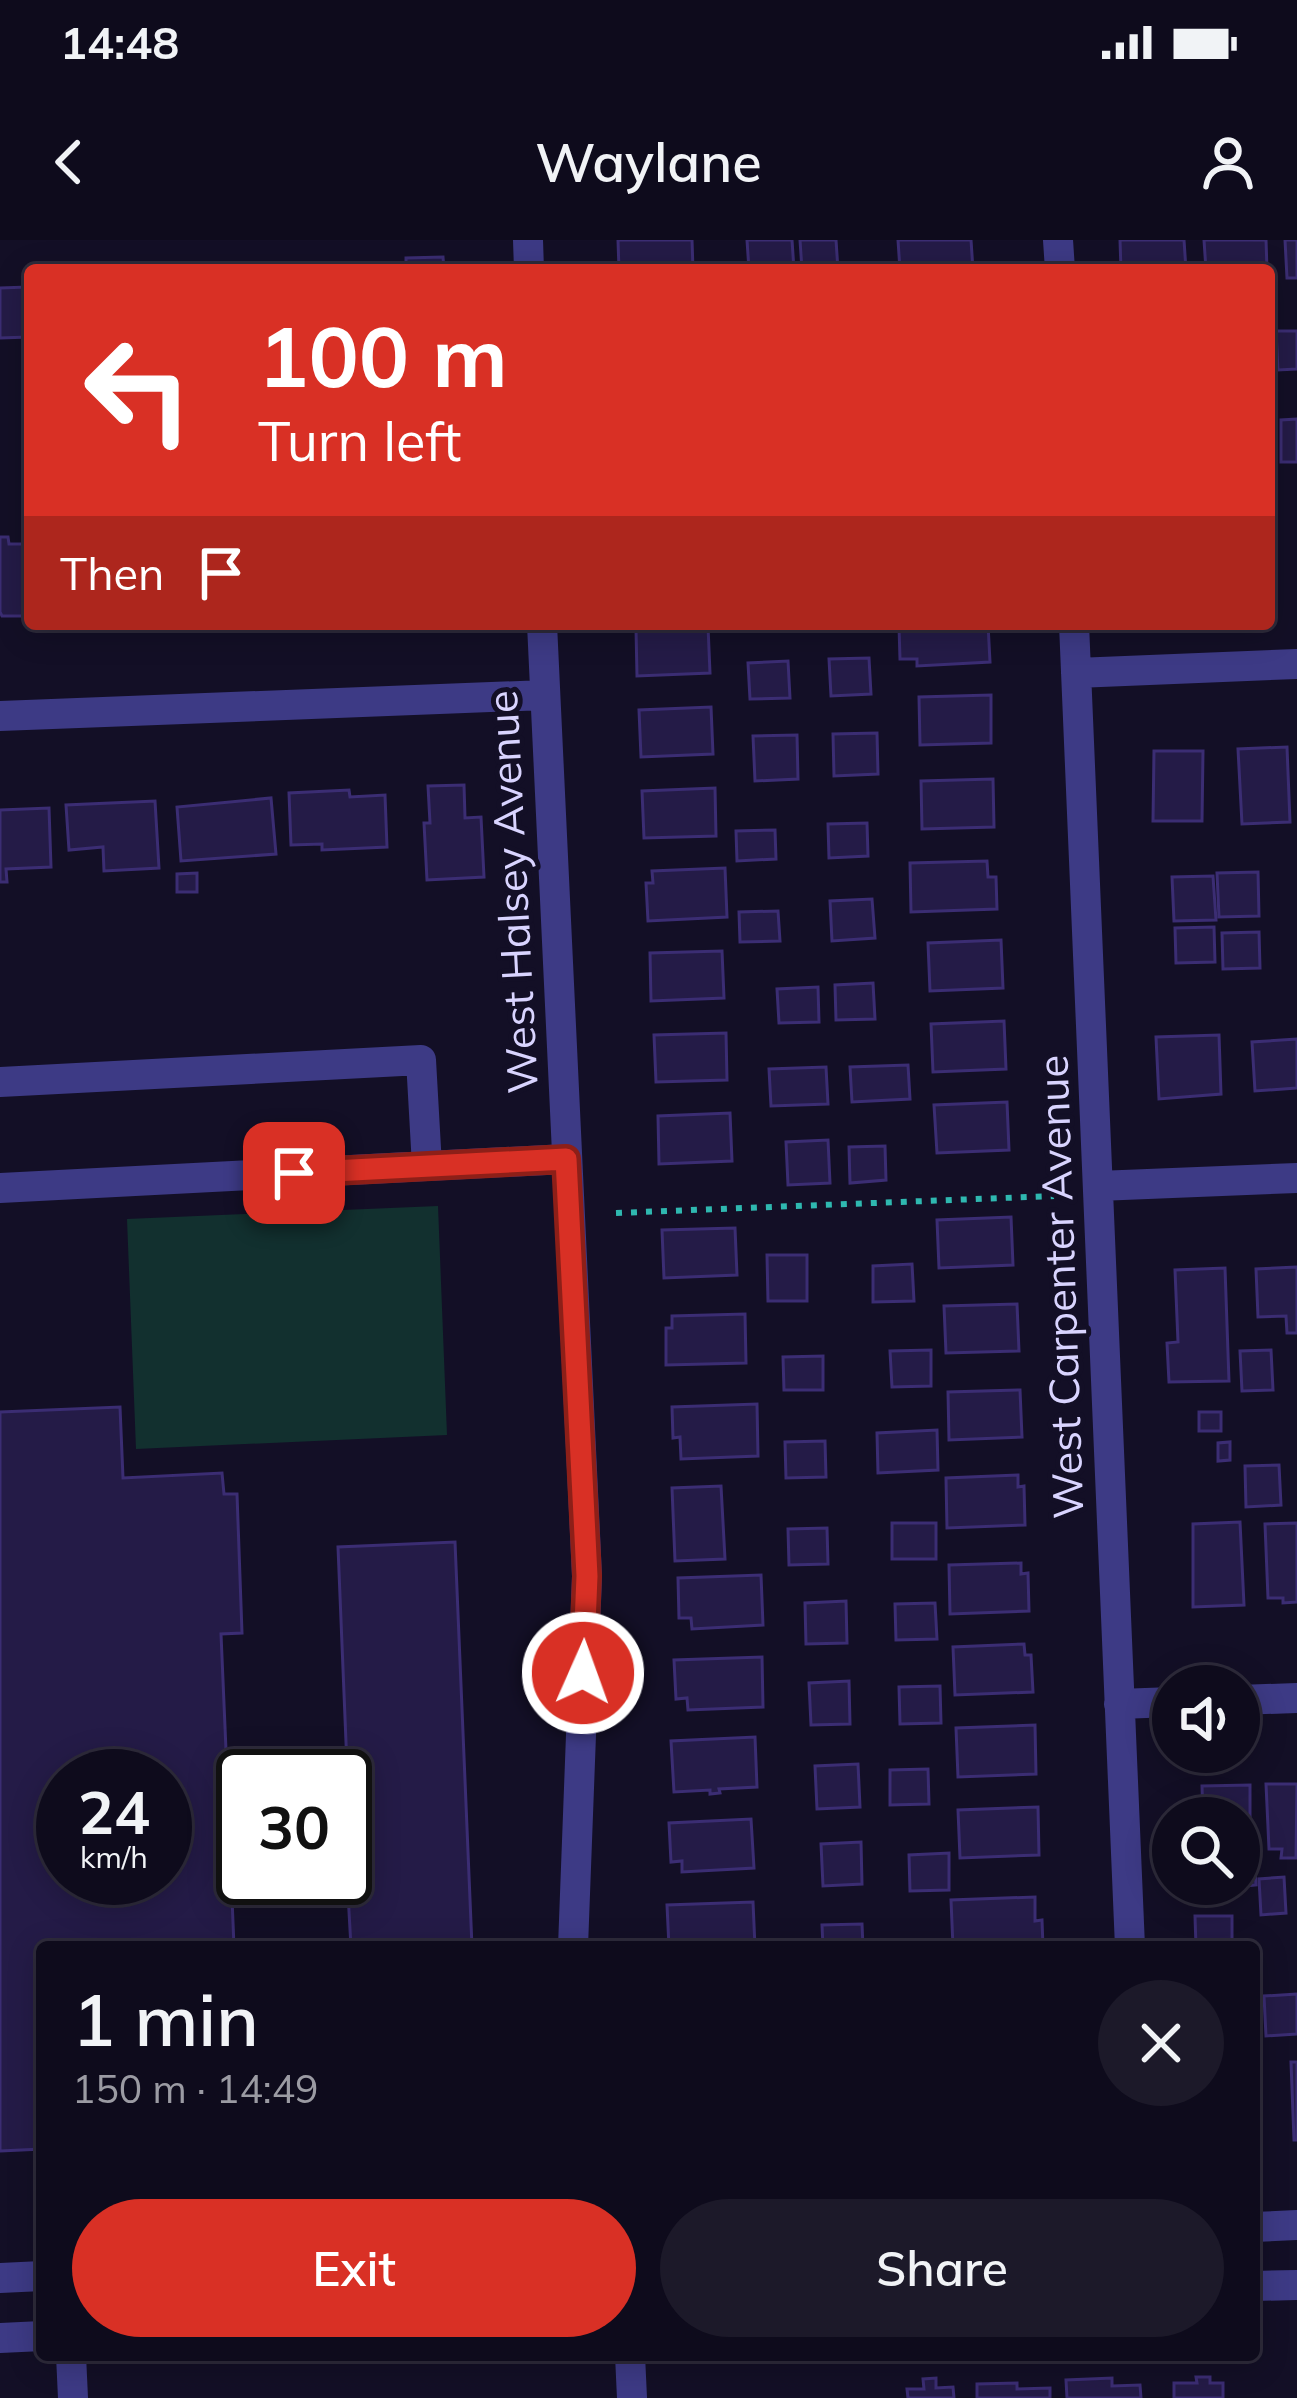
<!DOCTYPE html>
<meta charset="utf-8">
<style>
body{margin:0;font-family:Mulish,sans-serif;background:#1c1929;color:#f1f3f6;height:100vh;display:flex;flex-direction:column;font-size:45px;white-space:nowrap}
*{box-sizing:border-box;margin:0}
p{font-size:39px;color:#9b9ba3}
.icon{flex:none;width:66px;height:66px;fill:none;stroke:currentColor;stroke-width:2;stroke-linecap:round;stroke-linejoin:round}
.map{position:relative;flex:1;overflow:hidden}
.drawer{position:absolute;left:36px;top:1701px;width:1224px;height:420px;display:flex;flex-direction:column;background:#0e0b1c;border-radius:12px;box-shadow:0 6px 30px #0003,0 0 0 3px #2e2b3b}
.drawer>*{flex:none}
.top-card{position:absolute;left:24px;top:24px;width:1251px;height:366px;border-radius:12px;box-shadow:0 6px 30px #0003,0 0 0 3px #2e2b3b;background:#d93025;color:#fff;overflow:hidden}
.controls{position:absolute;left:1152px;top:1425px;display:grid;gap:24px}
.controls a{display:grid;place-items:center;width:108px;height:108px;border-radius:50%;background:#0e0b1c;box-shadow:0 6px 30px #0003,0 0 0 3px #2e2b3b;font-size:60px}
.speed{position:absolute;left:36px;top:1509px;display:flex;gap:24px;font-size:60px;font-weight:700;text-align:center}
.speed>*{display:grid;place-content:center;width:156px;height:156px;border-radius:50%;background:#0e0b1c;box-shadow:0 6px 30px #0003,0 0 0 3px #2e2b3b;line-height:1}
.speed small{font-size:30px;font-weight:400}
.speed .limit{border:6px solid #111;border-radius:18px;background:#fff;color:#111}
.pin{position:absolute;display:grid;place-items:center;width:102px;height:102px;color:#fff;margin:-51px;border-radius:24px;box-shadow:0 6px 18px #0006}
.me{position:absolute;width:132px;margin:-66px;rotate:2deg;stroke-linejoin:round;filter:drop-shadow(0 0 9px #0008)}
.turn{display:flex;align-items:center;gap:42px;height:252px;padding:0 36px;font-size:54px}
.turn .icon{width:156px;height:156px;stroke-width:2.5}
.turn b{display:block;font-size:84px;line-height:102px}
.then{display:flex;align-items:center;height:114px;padding:0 36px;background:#0003;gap:24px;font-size:45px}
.round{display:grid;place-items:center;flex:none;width:126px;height:126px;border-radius:63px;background:#1c1929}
.headline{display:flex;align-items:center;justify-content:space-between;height:204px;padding:0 36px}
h1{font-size:72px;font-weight:600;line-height:90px}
.action{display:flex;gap:24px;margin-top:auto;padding:24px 36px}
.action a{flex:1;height:138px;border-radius:72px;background:#d93025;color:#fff;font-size:48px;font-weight:600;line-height:138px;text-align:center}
.action a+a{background:#1c1929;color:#f1f3f6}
.status{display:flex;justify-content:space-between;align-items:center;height:84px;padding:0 60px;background:#0e0b1c;direction:ltr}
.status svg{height:33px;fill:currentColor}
header{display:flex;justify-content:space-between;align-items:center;height:156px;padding:0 36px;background:#0e0b1c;font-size:54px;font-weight:600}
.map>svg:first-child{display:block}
</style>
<div class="status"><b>14:48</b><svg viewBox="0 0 49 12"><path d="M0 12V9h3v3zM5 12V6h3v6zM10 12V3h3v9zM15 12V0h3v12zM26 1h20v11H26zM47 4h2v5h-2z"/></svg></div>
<header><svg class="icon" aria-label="back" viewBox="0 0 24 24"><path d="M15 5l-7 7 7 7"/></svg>Waylane<svg class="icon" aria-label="person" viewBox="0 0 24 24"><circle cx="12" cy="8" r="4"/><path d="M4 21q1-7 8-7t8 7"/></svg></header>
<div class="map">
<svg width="1297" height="2158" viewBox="0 0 1297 2158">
<rect width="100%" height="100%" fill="#130f26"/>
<path fill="#12302f" d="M438 966 447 1195 136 1209 127 979Z"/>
<path fill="#241b47" stroke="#3b2d73" stroke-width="3" fill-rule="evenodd" d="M618 0H692L693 30H619Z
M747 0H792L794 30H749Z
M800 0H836L838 30H802Z
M898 0H971L973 30H900Z
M1120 0H1184L1186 30H1121Z
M1204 0H1266L1267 30H1206Z
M1285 0H1297V38H1287Z
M443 17 444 30H406V18Z
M27 47 28 97 0 98V48Z
M1276 91H1297V129L1278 130Z
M1297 179V222H1281V180Z
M1269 275H1273L1275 327H1269Z
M0 297H8L9 304H30V376H2L0 372Z
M988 384 990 422 917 426V419H900L899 386Z
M708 386 710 433 637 436 636 389Z
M869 418 871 454 831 456 829 419Z
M788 421 790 458 750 459 748 423Z
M991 455V503L920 505 919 457Z
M711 467 713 514 641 517 639 470Z
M877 493 878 534 834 536 833 494Z
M797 495 798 539 755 541 753 496Z
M1287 507 1290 582 1242 584 1238 509Z
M1154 511H1203L1202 581H1153Z
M993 539 994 587 922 589 921 541Z
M464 545 465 578 481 577 484 637 427 640 424 583H430L428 546Z
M715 548 716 596 644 598 642 551Z
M349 550 350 557 385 555 387 607 322 610V604L291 605 289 553Z
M271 558 276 614 181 621 177 567Z
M155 561 159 628 104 631 103 607 69 610 66 565Z
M49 568 51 627 6 629 7 642H0V570Z
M867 583 868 616 829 618 828 584Z
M775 590 776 619 737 621 736 591Z
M987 621 988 637H996L997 669 911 672 910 623Z
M725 628 727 677 648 681 646 643H653L652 631Z
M1258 632 1259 676 1219 677 1217 633Z
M197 633V652H177V634Z
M1213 636 1216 680 1174 681 1172 637Z
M872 659 875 698 832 701 830 661Z
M778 671 780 701 740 702 739 672Z
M1214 687 1215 722 1176 723 1175 688Z
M1259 692 1260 728 1223 729 1222 693Z
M1001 700 1003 748 930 751 928 703Z
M722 711 724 758 651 761 650 713Z
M873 743 875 779 836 780 835 745Z
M818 747 819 782 779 783 777 749Z
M1004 781 1006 829 933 832 931 784Z
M726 793 727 840 656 842 654 795Z
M1219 795 1221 854 1159 859 1156 797Z
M1297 799V848L1255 851 1252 802Z
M908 825 910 859 852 862 850 827Z
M826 827 828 864 771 866 769 829Z
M1007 862 1009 910 937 913 934 865Z
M730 873 732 921 659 924 658 876Z
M828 900 830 943 788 945 786 902Z
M885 906 886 940 850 943 849 907Z
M1011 977 1013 1025 939 1028 937 980Z
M735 988 737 1035 664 1038 662 990Z
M767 1015H807V1061H768Z
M912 1024 914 1061 873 1062V1026Z
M1297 1027V1093H1287L1286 1076 1258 1077 1256 1029Z
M1225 1028 1229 1141 1169 1142 1167 1103 1178 1102 1175 1030Z
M1017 1064 1019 1111 946 1113 944 1066Z
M745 1074 746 1123 666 1125V1088H672V1076Z
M931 1110V1146L892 1147 890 1111Z
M1271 1110 1273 1150 1242 1151 1240 1111Z
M823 1116V1150H784L783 1117Z
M1020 1150 1022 1197 949 1200 948 1152Z
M757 1164 758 1216 681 1219 680 1197 673 1198 672 1167Z
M120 1167 123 1238 222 1233 224 1254H237L242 1393 221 1394 229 1580 243 1579V1638H345V1575H349L338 1307 455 1302 472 1707H351L348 1654 254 1662V1658H232L234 1707H42V1909L0 1911V1172ZM63 1536H165V1638H63Z
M1199 1172H1221V1191H1199Z
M937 1190 938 1230 878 1233 877 1193Z
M825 1201 826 1237 786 1238 785 1202Z
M1230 1202V1220L1218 1221V1203Z
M1279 1225 1281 1265 1246 1267 1245 1226Z
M1018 1235V1247L1024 1246 1025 1285 947 1288 946 1238Z
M721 1246 725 1319 675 1321 672 1248Z
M1240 1282 1244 1365 1193 1367V1284Z
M892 1283H936V1319H892Z
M1297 1283V1362L1283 1363V1358H1268L1265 1284Z
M827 1288 828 1324 789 1325 788 1289Z
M1021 1323V1334L1028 1333 1029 1371 950 1374 949 1325Z
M761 1335 763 1385 692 1389 691 1378H679L678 1338Z
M846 1361 847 1403 806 1404 805 1363Z
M935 1363 937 1399 896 1400 895 1364Z
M1024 1404 1025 1415H1031L1033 1452 955 1455 953 1407Z
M762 1417 763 1467 688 1470 687 1458 676 1459 674 1420Z
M849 1441 850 1484 811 1485 809 1443Z
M940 1446 941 1483 900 1484 899 1447Z
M1035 1485 1036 1534 958 1537 956 1488Z
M755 1497 757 1547 719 1549 720 1553 710 1554V1550L674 1552 671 1501Z
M858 1524 860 1567 817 1569 815 1526Z
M928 1529 929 1564 890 1565V1530Z
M1266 1544H1297L1296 1618H1281L1282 1609H1269Z
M1250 1545V1629H1239V1578H1203L1202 1546Z
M1038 1567 1039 1615 960 1618 958 1570Z
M751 1579 754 1628 682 1632V1621L671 1622 669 1583Z
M861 1602 862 1644 823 1646 821 1604Z
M949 1613V1650L910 1651 909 1615Z
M1255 1631 1256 1645 1245 1646 1244 1632Z
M1284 1637 1286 1673 1261 1675 1259 1639Z
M1035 1657V1681L1042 1680 1043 1707H953L951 1660Z
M753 1662 755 1707H669L667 1665Z
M1195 1676H1232V1707H1196Z
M862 1684 863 1707H823L822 1685Z
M1297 1754V1794L1266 1796 1264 1756Z
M1254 1785 1258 1903H1254Z
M1291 1822H1297V1900H1294Z
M1196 2137H1210V2143H1223V2158H1174V2143H1197Z
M936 2138V2148L953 2147 954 2158H908L907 2149H924L923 2139Z
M1112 2138V2146L1140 2145 1141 2158H1067L1066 2140Z
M1017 2143V2149L1050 2148V2158H977V2144Z"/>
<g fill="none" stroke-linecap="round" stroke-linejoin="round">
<path stroke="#2fb8b0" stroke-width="6" stroke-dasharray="6 9" stroke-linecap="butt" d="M616 973 1054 956"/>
<path stroke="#3d3a85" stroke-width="30" d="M528 0 529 30
M1058 0 1060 30
M542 384 587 1336 573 1707
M1074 384 1130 1707
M1076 433 1297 424
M0 476 545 455
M0 842 421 820 427 926 0 948
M427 926 566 919
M1098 946 1297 938
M1239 1460 1297 1458
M1119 1464 1173 1462
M1254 1987 1297 1985
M0 2038 42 2036
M1254 2046 1297 2045
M0 2098 42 2096
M71 2115 73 2158
M630 2115 632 2158"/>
</g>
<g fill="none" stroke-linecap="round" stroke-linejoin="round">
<defs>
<path id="route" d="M294 933 566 919 587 1336 583 1433"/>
</defs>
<use href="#route" stroke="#8d1f18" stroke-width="30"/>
<use href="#route" stroke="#d93025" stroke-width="21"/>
</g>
<g text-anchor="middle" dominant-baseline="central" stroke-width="10" stroke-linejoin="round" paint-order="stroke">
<g font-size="42" fill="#d9d4ff" stroke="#130f26">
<text transform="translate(512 652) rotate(-93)">West Halsey Avenue</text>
<text transform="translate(1060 1047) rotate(-92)">West Carpenter Avenue</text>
</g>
</g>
</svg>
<div class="controls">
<a><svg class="icon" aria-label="sound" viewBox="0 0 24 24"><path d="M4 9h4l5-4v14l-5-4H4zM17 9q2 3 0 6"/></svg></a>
<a><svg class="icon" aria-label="search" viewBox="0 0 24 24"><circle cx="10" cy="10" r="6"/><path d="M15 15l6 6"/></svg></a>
</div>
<div class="speed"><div>24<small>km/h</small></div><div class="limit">30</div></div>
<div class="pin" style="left:294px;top:933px;background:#d93025"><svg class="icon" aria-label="arrive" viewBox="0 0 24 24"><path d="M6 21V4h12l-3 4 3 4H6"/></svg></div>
<svg class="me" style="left:583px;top:1433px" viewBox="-20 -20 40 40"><circle r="17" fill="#d93025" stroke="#fff" stroke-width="3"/><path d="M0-11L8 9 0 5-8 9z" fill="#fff"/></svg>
<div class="top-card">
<div class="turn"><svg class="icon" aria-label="left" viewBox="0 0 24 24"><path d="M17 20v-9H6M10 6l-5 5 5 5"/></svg><div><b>100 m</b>Turn left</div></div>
<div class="then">Then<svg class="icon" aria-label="arrive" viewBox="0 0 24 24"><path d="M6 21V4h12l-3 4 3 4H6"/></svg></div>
</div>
<section class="drawer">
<div class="headline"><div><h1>1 min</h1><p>150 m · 14:49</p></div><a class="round"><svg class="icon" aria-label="close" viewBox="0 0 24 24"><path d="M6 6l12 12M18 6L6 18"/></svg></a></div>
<div class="action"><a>Exit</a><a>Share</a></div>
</section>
</div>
